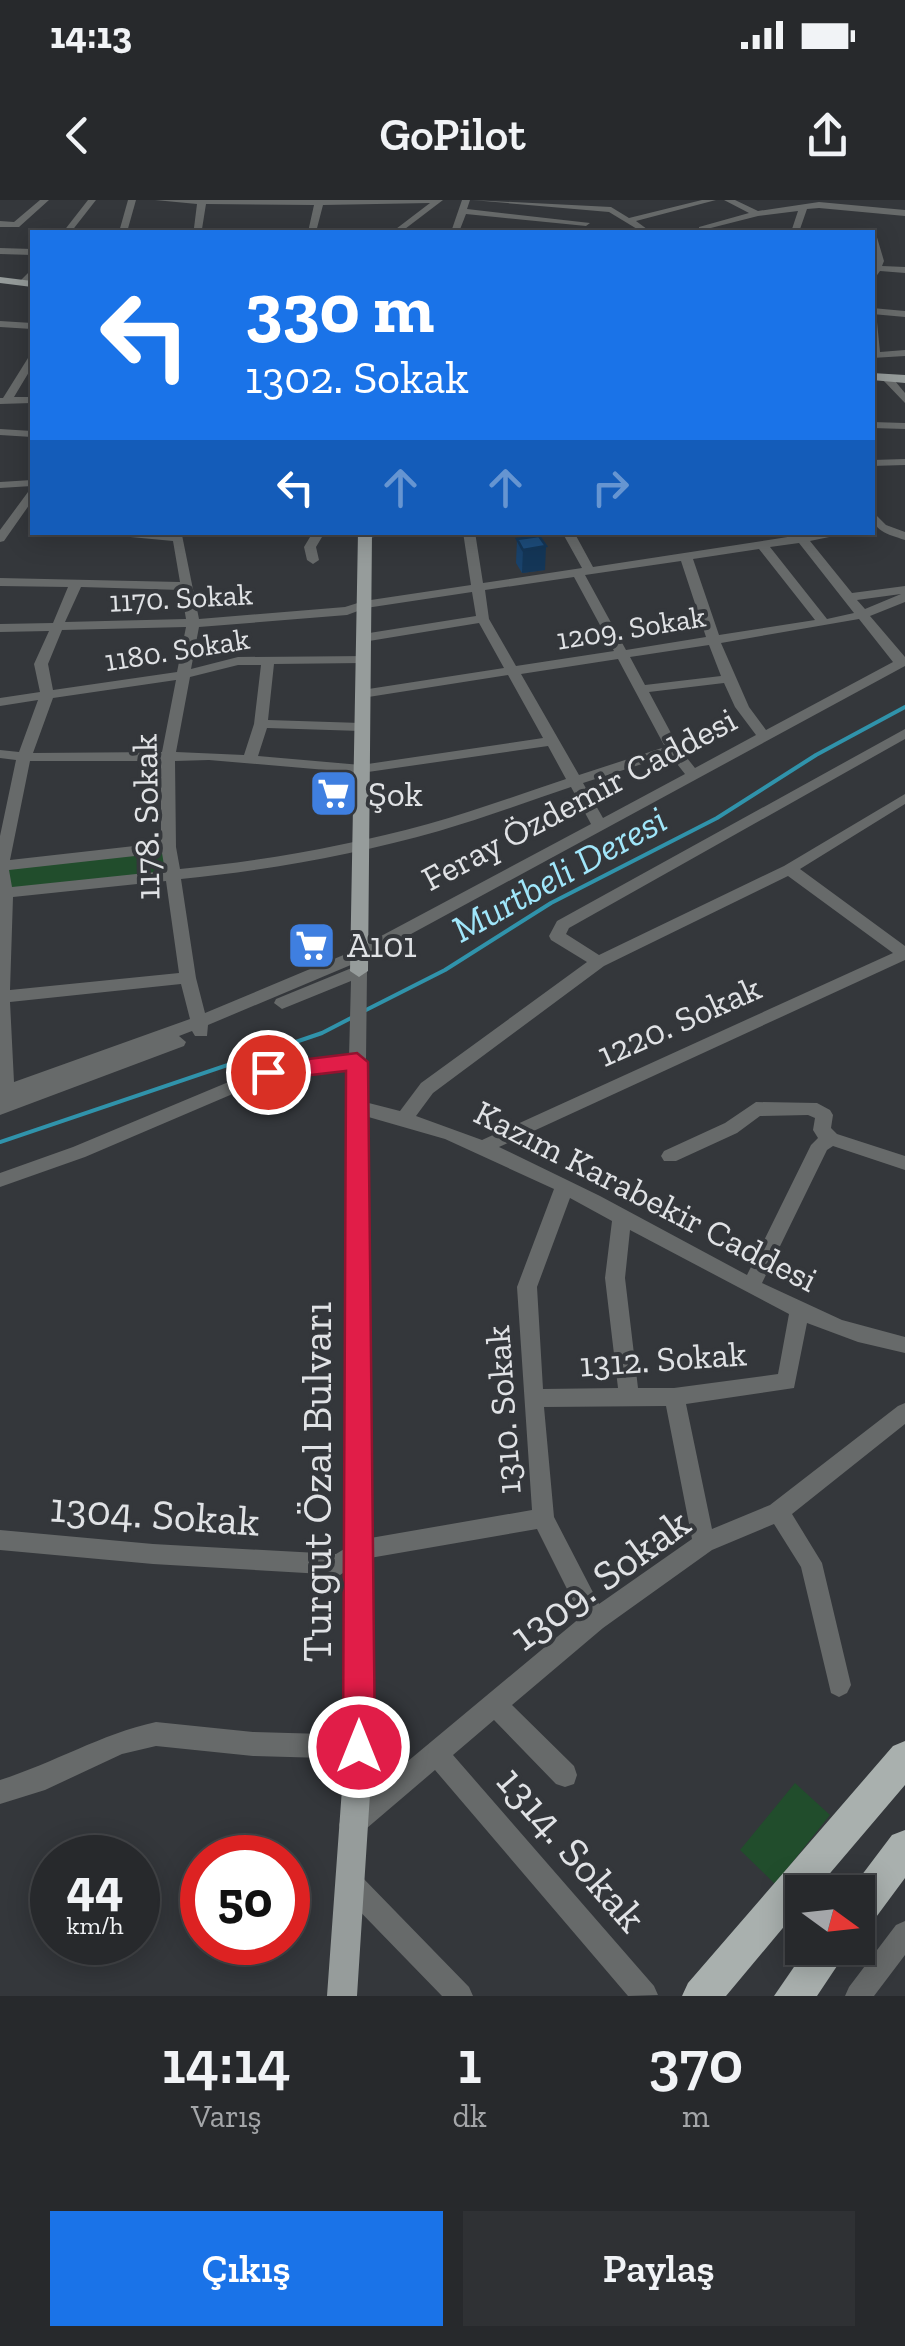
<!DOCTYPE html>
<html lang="tr">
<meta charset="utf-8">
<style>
body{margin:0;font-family:"Zilla Slab",serif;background:#2f3134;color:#f1f3f6;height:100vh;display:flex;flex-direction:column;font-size:38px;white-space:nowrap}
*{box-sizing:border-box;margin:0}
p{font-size:32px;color:#a4a6a9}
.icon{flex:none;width:55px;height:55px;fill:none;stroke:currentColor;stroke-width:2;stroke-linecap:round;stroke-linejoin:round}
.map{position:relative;height:1796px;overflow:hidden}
.panel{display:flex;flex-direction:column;background:#27292c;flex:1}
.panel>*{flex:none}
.hud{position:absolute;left:30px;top:30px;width:845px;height:305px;border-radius:0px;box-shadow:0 5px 25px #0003,0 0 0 2px #434548;background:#1a73e8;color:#fff;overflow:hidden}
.needle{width:65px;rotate:105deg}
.fabs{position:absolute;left:785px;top:1675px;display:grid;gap:20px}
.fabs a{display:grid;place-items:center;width:90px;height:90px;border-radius:0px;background:#27292c;box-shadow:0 5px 25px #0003,0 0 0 2px #434548;font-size:50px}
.speed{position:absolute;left:30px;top:1635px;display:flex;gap:20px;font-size:50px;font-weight:700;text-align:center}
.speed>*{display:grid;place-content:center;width:130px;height:130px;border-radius:50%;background:#27292c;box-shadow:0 5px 25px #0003,0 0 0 2px #434548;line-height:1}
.speed small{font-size:25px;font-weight:400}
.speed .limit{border:15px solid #d22;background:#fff;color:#111}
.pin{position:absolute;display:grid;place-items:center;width:85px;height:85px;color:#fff;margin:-42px;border:5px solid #fff;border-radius:50%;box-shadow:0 2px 10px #0007}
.me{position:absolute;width:110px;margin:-55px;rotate:0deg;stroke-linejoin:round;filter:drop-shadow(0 0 8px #0008)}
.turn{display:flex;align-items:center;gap:35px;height:210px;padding:0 50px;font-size:45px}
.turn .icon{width:130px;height:130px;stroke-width:2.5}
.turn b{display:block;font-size:70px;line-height:85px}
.lanes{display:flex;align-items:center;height:95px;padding:0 50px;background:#0003;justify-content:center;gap:50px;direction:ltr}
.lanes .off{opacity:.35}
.eta{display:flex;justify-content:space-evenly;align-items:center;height:170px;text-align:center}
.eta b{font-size:60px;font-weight:600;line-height:70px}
.cta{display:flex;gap:20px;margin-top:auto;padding:20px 50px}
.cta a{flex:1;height:115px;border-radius:0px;background:#1a73e8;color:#fff;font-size:40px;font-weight:600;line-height:115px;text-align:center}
.cta a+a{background:#2f3134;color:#f1f3f6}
.status{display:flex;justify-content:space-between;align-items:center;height:70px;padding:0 50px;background:#27292c;direction:ltr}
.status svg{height:28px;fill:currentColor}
header{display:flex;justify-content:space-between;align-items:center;height:130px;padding:0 50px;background:#27292c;font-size:45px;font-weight:600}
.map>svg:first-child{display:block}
</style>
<div class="status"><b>14:13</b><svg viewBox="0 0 49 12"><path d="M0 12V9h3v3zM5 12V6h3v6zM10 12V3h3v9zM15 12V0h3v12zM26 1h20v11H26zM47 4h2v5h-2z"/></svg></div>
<header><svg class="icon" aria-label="back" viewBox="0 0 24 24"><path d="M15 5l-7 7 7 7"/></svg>GoPilot<svg class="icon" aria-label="share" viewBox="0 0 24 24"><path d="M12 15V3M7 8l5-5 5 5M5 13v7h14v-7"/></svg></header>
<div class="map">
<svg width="905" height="1796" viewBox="0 0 905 1796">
<rect width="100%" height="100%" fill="#34373b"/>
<path fill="#214d2c" d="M169 647 172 675 0 693V666Z
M795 1583 830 1615 775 1684 740 1650Z"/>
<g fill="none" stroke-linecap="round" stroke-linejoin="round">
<path stroke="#3093ab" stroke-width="4" d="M366 810 445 770 551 703 717 618 816 555 905 507
M0 942 322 833 353 817"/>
<path fill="#676a6a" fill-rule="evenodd" d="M40 0H49L19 27H0V21L14 22Z
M88 0H96L71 32H63Z
M128 0H136L127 32H119Z
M155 0H443L401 32H392L430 3 323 5 316 32H308L314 5 206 4 202 29 198 32H189L194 28 197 4Z
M462 0H470L467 9 590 23 586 26 466 14 459 32H451Z
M472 0 611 7 629 18 702 0H716L636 21 651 32H642L609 12Z
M724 0H735L758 11 819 2 905 10V16L819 8 807 9 799 32H791L798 11 758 16 699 31V27L749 13Z
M872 31 876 34 884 61 882 66 905 67V73L880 71 872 82V32H869Z
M0 48 32 49V55L0 54Z
M32 69V77L26 85H20V81Z
M872 108 905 111V117L872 114Z
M872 119 877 122 880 152 905 150V156L872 158Z
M0 121 32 123V129L0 127Z
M32 157V167L14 197H32V203L0 204V198H3L28 158Z
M882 175H890L905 193V203L882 179Z
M872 222 905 223V229L872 228Z
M0 229 32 231V237L0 235Z
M905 259V265L872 266V260Z
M32 280V286L0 288V282Z
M32 291V301L4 341 0 342V330L28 292Z
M872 311 886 325 905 332V340C887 334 872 331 872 311Z
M114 332 182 335 199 419 345 407 364 401 471 385 463 332H475L483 383 582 368 562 332H574L593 367 794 336 793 332 805 335 853 332 810 341 852 393 905 386V402L870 416 905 457V466L365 759 208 825 207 836H195L192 831 179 836 186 842 184 846 0 915V636L16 560 0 558V550L19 552 38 500 0 506V498L40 492 34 464 49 431 0 432V424L53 423 68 387 0 386V378L180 382 173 341 120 336ZM799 343 854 413 827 419 770 347ZM759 349 815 420 719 435 693 359ZM681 361 706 437 626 450 585 375ZM574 377 614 451 516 466 489 419 485 390ZM81 387 181 390 186 419 65 422ZM472 392 476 416 363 434 357 438 363 442 479 423 504 468 362 490 355 494 362 498 508 475 543 538 361 565 258 556 267 528 361 531 368 527 361 523 268 520 274 464 363 463 370 459 368 456 238 457 191 469 199 427 347 415 366 408ZM901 394 865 409 857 400ZM859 419 893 462 766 530 749 507 721 443ZM186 427 177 472 53 490 48 464 62 430ZM709 445 721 476 645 485 630 457ZM618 459 665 547 579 575 521 474ZM238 465H261L254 524 244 555 176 552 190 477ZM176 480 162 552 33 553 53 498ZM724 483 735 507 756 535 695 568 679 548 649 492ZM548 546 566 579C521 594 475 611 428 624 347 646 263 661 180 669L176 647 175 561 209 560 361 573ZM670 555 685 574 603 618 583 583ZM30 561H161V643L10 660ZM571 587 591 624 353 751 205 813 196 778 181 679C268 670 355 655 439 631 483 618 527 602 571 587ZM162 653 165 671 12 687 9 670ZM166 681 179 773 10 790 13 697ZM181 784 190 819 14 882 10 802Z
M313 332H325L316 347 319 360 313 364 307 360 304 347Z
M361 332H397L365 339 361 338Z
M905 529V539L569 728 566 734 599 755 784 666 905 594V604L800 669 905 746V760L499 947 600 996 747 1075 811 945 818 938 813 930 815 918 808 915 760 916 737 933 676 961H664L661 956 664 951 725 923 756 902 817 903 830 910 833 915 831 928 837 934 905 956V970L833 946 827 950 762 1083 842 1120 905 1137V1153L858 1142 807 1123 794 1188 686 1204 712 1329 770 1305 898 1206 905 1203V1224L792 1314 822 1363 851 1485 847 1493 839 1497 831 1493 801 1367 774 1324 712 1350 603 1428 512 1505 574 1566 577 1575 574 1584 565 1587 556 1584 494 1520 453 1555 654 1786 658 1795 628 1796 435 1570 360 1634 351 1637 342 1634 339 1625 342 1616 581 1417 537 1329 364 1359 340 1375 153 1364 0 1350V1330L153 1344 336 1354 359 1340 532 1310 517 1087 554 989 445 939 351 912 348 907 357 900 400 911 421 883 587 762 551 740 549 736 557 721ZM788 676 893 753 482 940 416 916 433 893 604 766ZM570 998 612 1021 605 1078 618 1188 543 1189 537 1087ZM630 1030 789 1114 778 1174 674 1188H638L625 1078ZM666 1206 692 1339 599 1404 554 1317 544 1207Z
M359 765 367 771 366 862 363 866 270 878 85 957 0 987V973L73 947 262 868 349 857 351 781 282 809 274 803 276 799Z
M156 1522 253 1532 359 1535 367 1539 371 1547 367 1555 359 1559 253 1556 156 1546 122 1554 45 1590 0 1604V1580C54 1563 101 1534 156 1522Z
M351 1671 360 1675 469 1787 473 1796H442L342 1693 338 1684 342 1675Z
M905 1721V1755L874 1796H845L849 1787 896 1725Z"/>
<path fill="#969c9b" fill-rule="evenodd" d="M0 77 32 81V87L0 83Z
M872 173 905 175V183L872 180Z
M358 332H372L368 771 359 777 350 771Z
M357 855 367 862 373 1547 357 1796H327L345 1547 347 862Z"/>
<path fill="#a9b0ae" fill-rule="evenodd" d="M905 1541V1585L814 1692H802V1705L726 1796H682L688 1783 893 1546Z
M905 1630V1678L871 1724 858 1729V1692H849L892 1635Z
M807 1748H849L817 1796H774Z"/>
</g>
<path fill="#19426b" d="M517 339 545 370 522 373 516 363Z"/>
<path fill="#143657" d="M546 346 545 370 522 373 523 350Z"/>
<path fill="#1d4d7c" stroke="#143657" stroke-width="2.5" d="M539 336 546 346 523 350 517 339Z"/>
<path fill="#e11d48" stroke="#92132f" stroke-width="2.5" d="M357 853 368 862 375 1547 370 1558 359 1563 348 1558 343 1547 346 871 268 880 257 872 268 864Z"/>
<defs>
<symbol id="supermarket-square" viewBox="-11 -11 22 22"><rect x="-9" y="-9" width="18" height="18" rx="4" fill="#3f7fe0" stroke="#34373b"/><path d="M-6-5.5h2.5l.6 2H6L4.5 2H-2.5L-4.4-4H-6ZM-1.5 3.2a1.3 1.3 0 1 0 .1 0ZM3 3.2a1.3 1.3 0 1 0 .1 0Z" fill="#fff"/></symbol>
</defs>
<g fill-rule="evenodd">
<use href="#supermarket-square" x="306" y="566" width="55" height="55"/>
<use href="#supermarket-square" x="284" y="718" width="55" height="55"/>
</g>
<g text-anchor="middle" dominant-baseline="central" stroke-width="8" stroke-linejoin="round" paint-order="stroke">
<g font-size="30" fill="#e0e2e5" stroke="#34373b">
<text transform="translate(181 398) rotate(-3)">1170. Sokak</text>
<text transform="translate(631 428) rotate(-9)">1209. Sokak</text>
<text transform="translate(177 450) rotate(-9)">1180. Sokak</text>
</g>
<g font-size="35" fill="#e0e2e5" stroke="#34373b" text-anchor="start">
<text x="368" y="594">Şok</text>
<text x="347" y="745">A101</text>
</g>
<g font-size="35" fill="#e0e2e5" stroke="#34373b">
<text transform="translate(579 599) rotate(-28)">Feray Özdemir Caddesi</text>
<text transform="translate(146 617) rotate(-91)">1178. Sokak</text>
<text transform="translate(679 821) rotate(-24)">1220. Sokak</text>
<text transform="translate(646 996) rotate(27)">Kazım Karabekir Caddesi</text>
<text transform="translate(663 1159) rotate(-4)">1312. Sokak</text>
<text transform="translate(503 1210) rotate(-94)">1310. Sokak</text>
</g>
<g font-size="38" font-style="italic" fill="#a0e6fa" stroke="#34373b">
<text transform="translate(559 674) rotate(-29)">Murtbeli Deresi</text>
</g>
<g font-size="42" fill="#e0e2e5" stroke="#34373b">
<text transform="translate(316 1282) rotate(-90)">Turgut Özal Bulvarı</text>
<text transform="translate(155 1314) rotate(4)">1304. Sokak</text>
<text transform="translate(600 1379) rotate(-36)">1309. Sokak</text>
<text transform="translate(572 1649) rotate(49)">1314. Sokak</text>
</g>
</g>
</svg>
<div class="fabs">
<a><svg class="needle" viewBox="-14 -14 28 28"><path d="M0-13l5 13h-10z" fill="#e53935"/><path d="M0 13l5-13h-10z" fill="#a4a6a9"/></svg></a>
</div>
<div class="speed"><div>44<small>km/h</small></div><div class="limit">50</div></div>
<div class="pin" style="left:268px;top:872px;background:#d93025"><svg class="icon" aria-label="arrive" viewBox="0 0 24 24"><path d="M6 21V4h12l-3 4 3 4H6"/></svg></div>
<svg class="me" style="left:359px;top:1547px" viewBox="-20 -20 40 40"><circle r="17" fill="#e11d48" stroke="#fff" stroke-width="3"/><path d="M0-11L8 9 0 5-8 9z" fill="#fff"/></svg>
<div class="hud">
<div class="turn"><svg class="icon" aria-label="left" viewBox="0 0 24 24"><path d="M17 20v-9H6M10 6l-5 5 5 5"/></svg><div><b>330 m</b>1302. Sokak</div></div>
<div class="lanes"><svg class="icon" aria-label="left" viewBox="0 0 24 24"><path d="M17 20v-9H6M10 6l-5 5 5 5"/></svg><svg class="icon off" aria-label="ahead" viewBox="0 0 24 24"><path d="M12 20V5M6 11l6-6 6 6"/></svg><svg class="icon off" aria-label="ahead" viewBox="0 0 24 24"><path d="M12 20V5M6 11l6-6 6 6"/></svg><svg class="icon off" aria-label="right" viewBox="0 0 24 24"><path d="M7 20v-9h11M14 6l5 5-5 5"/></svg></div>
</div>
</div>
<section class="panel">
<div class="eta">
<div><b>14:14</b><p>Varış</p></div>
<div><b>1</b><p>dk</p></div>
<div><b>370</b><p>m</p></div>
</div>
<div class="cta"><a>Çıkış</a><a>Paylaş</a></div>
</section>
